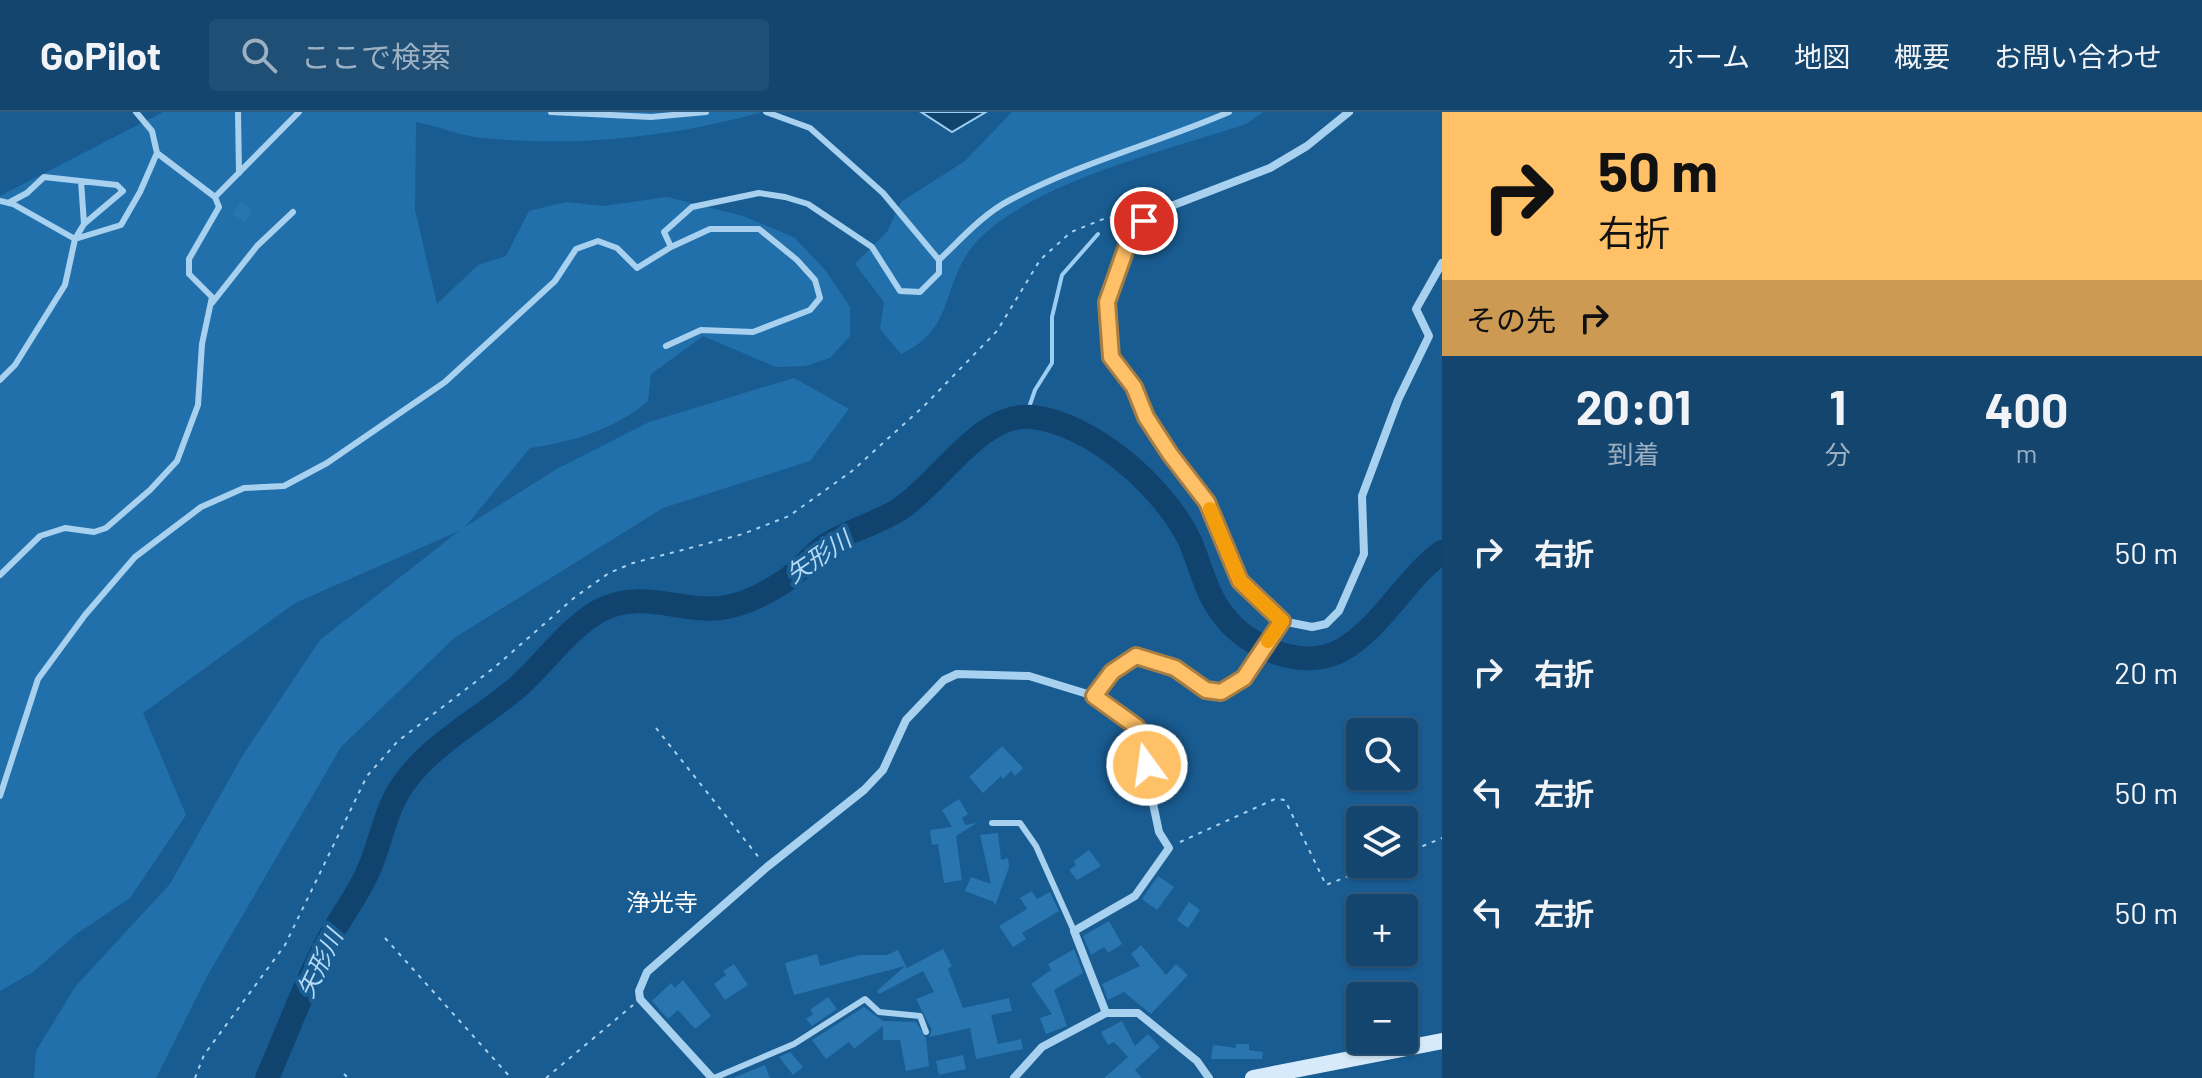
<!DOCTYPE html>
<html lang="ja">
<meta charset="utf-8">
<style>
body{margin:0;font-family:Barlow,"Noto Sans JP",sans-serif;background:#204f76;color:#f1f3f6;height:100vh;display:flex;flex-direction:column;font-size:30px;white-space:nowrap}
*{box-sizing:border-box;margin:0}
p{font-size:26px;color:#9db1c2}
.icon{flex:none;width:44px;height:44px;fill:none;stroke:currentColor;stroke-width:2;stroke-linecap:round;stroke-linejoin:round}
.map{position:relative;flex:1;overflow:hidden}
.side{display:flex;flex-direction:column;background:#13456e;width:760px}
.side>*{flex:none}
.banner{background:#ffc167;color:#111;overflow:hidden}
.fabs{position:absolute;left:1346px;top:606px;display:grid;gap:16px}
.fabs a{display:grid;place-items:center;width:72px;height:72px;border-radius:8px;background:#13456e;box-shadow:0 2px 6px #0004,0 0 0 2px #325d81;font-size:40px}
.pin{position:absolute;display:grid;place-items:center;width:68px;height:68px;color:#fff;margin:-34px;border:4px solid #fff;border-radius:50%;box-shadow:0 2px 8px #0007}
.me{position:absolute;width:88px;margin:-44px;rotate:346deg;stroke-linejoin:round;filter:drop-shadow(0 0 6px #0008)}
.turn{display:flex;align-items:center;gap:28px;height:168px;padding:0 24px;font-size:36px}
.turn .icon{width:104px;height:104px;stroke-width:2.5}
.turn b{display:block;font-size:56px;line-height:68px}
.then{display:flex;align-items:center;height:76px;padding:0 24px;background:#0003;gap:16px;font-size:30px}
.eta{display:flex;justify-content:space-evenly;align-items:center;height:136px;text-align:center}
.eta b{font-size:48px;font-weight:700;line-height:56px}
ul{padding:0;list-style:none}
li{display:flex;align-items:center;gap:24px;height:120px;padding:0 24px}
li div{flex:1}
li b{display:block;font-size:30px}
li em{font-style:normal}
header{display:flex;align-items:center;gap:48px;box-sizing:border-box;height:112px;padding:0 40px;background:#13456e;border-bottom:2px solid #325d81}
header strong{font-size:38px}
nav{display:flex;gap:44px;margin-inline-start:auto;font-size:28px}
.search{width:560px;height:72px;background:#204f76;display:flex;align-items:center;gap:20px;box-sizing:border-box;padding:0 28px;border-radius:8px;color:#9db1c2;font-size:30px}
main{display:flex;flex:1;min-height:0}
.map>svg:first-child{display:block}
</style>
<header>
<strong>GoPilot</strong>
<div class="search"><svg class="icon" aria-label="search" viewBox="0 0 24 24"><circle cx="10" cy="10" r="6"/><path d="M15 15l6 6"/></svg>ここで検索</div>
<nav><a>ホーム</a><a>地図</a><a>概要</a><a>お問い合わせ</a></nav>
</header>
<main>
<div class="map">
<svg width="1442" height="966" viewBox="0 0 1442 966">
<rect width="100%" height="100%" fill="#195c92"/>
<path fill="#2270ab" d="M163 0H762C669 26 571 36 475 25 455 22 435 13 416 10L415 98 437 192 478 153 506 144 529 99 566 90 603 94 667 85 743 104 795 126 826 159 850 195V224L830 246 805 254 776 255 703 224 651 262 648 289C616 317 572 330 530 336L465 415 555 358 649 310 794 266 849 297 810 349 663 396 454 526 341 635 206 866 156 966H34L36 939 75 875 170 772 243 643 320 528 459 419 295 491 143 601 186 703 130 786 75 823 33 860 0 879V84Z
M1012 0H1263L1246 12C1168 38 1040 68 981 125 939 166 959 216 901 242L880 217 884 190 855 152 887 120 901 90 965 49Z"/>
<path fill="#10446f" stroke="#9bcef2" stroke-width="2" d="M921 0H986L952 20Z"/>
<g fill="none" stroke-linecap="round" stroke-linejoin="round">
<path stroke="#9bcef2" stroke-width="4" d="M1026 304 1035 278 1052 251V205L1062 163 1098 122"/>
<path stroke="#10446f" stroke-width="24" d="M267 966C287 921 304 873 327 830 339 808 354 788 365 766 382 733 383 697 407 667 437 628 484 605 521 572 547 548 569 516 599 499 640 476 680 501 721 496 746 493 769 480 789 466 802 456 812 443 826 433 849 418 877 412 900 397 940 371 981 299 1032 305 1092 311 1165 376 1190 429 1201 455 1206 482 1224 504 1249 537 1304 559 1342 538 1382 515 1405 467 1442 440"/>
</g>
<path fill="#2875b0" d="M241 90 253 98 245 110 232 102Z
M1002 634 1023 656 1015 664 1011 659 1003 667 1001 664 983 681 969 665Z
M959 687 968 702 962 706 965 713 977 711 956 724 962 768 944 771 938 732 932 733 930 718 952 715 942 698Z
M998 721 1001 748 1008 746 1009 755 995 794 994 790 965 779 971 765 991 772 980 723Z
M1089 738 1101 754 1077 768 1069 758 1076 753 1074 749Z
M1158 764 1174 775 1157 798 1142 787Z
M1032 779 1037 787 1050 780 1059 799 1022 821 1026 827 1013 835 999 814 1027 797 1020 786Z
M1189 790 1200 798 1188 816 1177 808Z
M1109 809 1122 832 1108 841 1104 835 1091 843 1083 824Z
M1141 833 1166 863 1176 852 1188 863 1151 902 1124 880 1108 888 1102 872 1140 854 1131 842Z
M943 837 952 854 948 857 963 896 1009 886 1012 899 991 903 998 932 1021 927 1023 937 976 947 970 916 929 925 932 918 916 887 934 880 923 859 879 882 877 879 905 854 794 883 785 851 817 842 820 854 860 843H887L898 838 907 856Z
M1074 837 1083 861 1054 878 1067 914 1046 922 1040 906 1052 902 1031 872 1051 858 1048 852Z
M734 852 748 873 725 888 714 872 726 863 723 859Z
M683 868 711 904 695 917 678 898 668 907 652 889 671 871 675 876Z
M828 885 837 897 812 914 806 907 813 902 810 898Z
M864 895 883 909 916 910 926 926 929 954 906 959 900 928H883V914L854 937 849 930 826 947 812 928Z
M1122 909 1135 934 1148 922 1160 935 1135 958 1142 966H1104L1128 945 1114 930 1108 933 1101 920Z
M1236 932H1249V938L1263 940 1262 947H1211L1213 933 1236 936Z
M790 940 803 955 793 963 779 945Z
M963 943 966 957 939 963 936 949Z
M765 953 770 966H735V965Z"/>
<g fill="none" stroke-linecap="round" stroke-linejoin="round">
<path stroke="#a8d1ef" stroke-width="2" stroke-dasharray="4 6" stroke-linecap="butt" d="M656 616 760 747
M1180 730 1275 687 1285 688 1326 773 1379 752
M1404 742 1442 726
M385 826 511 966
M344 962 348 966
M195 966 204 943 285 833 367 664 398 629 495 555 575 485 609 461 633 451 743 422 789 404 852 359 924 294 997 219 1040 148 1071 120 1106 106 1135 103
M546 966 633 893"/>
<path stroke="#a8d1ef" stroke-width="6" d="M136 0 152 19 157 41
M238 0 239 61
M551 0 651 5 706 0
M766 0 810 16 883 81 939 148
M81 69 84 112
M0 89 13 92 75 127 121 113 140 80 157 41 215 85 299 0
M212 191 257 134 293 100
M666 234 701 218 753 220 810 198 820 186 815 168 797 148 759 117H710L671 135 664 120 692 95 759 81 785 85 808 92 872 135 900 179 920 180 939 161V148C961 127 983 102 1010 88 1079 51 1157 31 1229 0
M0 268 15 253 65 173 75 127 84 112 123 79 117 73 44 65 27 81 10 90
M0 463 40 424 65 416 94 420 106 416 150 378 177 349 198 293 202 232 212 185 189 162V147L219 95 215 85
M0 684 38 567 85 503 135 445 201 395 244 376 284 374 327 351 445 270 555 169 576 137 598 129 617 136 637 156 671 135
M992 711H1020L1036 734 1074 819
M714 966 794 932 865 887 879 900 920 904 926 920"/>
<path stroke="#a8d1ef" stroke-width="8" d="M1349 0 1307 34 1270 56 1166 96 1144 109 1129 128 1107 190 1111 245 1134 275 1146 305 1170 342 1207 390 1240 469 1282 509 1312 515 1326 512 1339 499 1364 442 1362 384 1398 288 1429 224 1416 197 1442 151
M1094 584 1112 560 1136 544 1175 556 1206 578 1221 580 1244 566 1282 509
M712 966 640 887 639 879 647 860 767 755 864 678 883 658 906 608 944 568 957 562 1029 564 1094 584 1137 615 1159 720 1169 736 1135 784 1074 819 1106 901
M1014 966 1042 935 1106 901H1138L1197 949 1209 966"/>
<path stroke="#d6eafb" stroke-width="16" d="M1253 966 1442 929"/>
</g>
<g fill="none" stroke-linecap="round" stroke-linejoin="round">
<defs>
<path id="route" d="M1144 109 1129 128 1107 190 1111 245 1134 275 1146 305 1170 342 1207 390 1240 469 1282 509 1244 566 1221 580 1206 578 1175 556 1136 544 1112 560 1094 584 1137 615 1147 653"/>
</defs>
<use href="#route" stroke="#a67d43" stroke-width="20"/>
<use href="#route" stroke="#ffc167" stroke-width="14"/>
<path stroke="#f59e0b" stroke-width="14" d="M1210 397 1240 469 1282 509 1268 529"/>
</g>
<g text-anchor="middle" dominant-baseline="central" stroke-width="8" stroke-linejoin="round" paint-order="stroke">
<g font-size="24" font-style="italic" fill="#b4daf6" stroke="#195c92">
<text transform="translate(818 444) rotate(-34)">矢形川</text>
<text transform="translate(319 851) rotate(-64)">矢形川</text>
</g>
<g font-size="24" fill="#fff" stroke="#195c92">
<text x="662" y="789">浄光寺</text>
</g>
</g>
</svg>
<div class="fabs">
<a><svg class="icon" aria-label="search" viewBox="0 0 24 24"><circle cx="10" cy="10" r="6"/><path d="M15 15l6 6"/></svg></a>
<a><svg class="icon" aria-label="layers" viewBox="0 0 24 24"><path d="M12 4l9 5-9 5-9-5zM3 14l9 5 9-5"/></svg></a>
<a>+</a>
<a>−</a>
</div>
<div class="pin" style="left:1144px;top:109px;background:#d93025"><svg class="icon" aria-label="arrive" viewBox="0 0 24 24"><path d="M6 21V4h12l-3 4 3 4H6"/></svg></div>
<svg class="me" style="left:1147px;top:653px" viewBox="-20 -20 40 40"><circle r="17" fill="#ffc167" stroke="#fff" stroke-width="3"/><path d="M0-11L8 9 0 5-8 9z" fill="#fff"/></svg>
</div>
<section class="side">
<div class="banner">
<div class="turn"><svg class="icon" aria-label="right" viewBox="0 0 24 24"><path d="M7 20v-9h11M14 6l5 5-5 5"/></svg><div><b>50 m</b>右折</div></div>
<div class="then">その先<svg class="icon" aria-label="right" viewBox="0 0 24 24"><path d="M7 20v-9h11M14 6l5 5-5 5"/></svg></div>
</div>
<div class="eta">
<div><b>20:01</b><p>到着</p></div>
<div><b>1</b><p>分</p></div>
<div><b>400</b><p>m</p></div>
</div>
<ul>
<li><svg class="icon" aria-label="right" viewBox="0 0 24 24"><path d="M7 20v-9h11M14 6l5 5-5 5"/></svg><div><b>右折</b></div><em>50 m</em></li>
<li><svg class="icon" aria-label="right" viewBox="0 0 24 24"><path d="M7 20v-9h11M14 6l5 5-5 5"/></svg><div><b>右折</b></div><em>20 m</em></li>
<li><svg class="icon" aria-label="left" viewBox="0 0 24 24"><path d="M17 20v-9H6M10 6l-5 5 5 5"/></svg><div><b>左折</b></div><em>50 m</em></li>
<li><svg class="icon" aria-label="left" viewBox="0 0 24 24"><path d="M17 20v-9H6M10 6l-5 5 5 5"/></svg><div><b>左折</b></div><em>50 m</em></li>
</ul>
</section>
</main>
